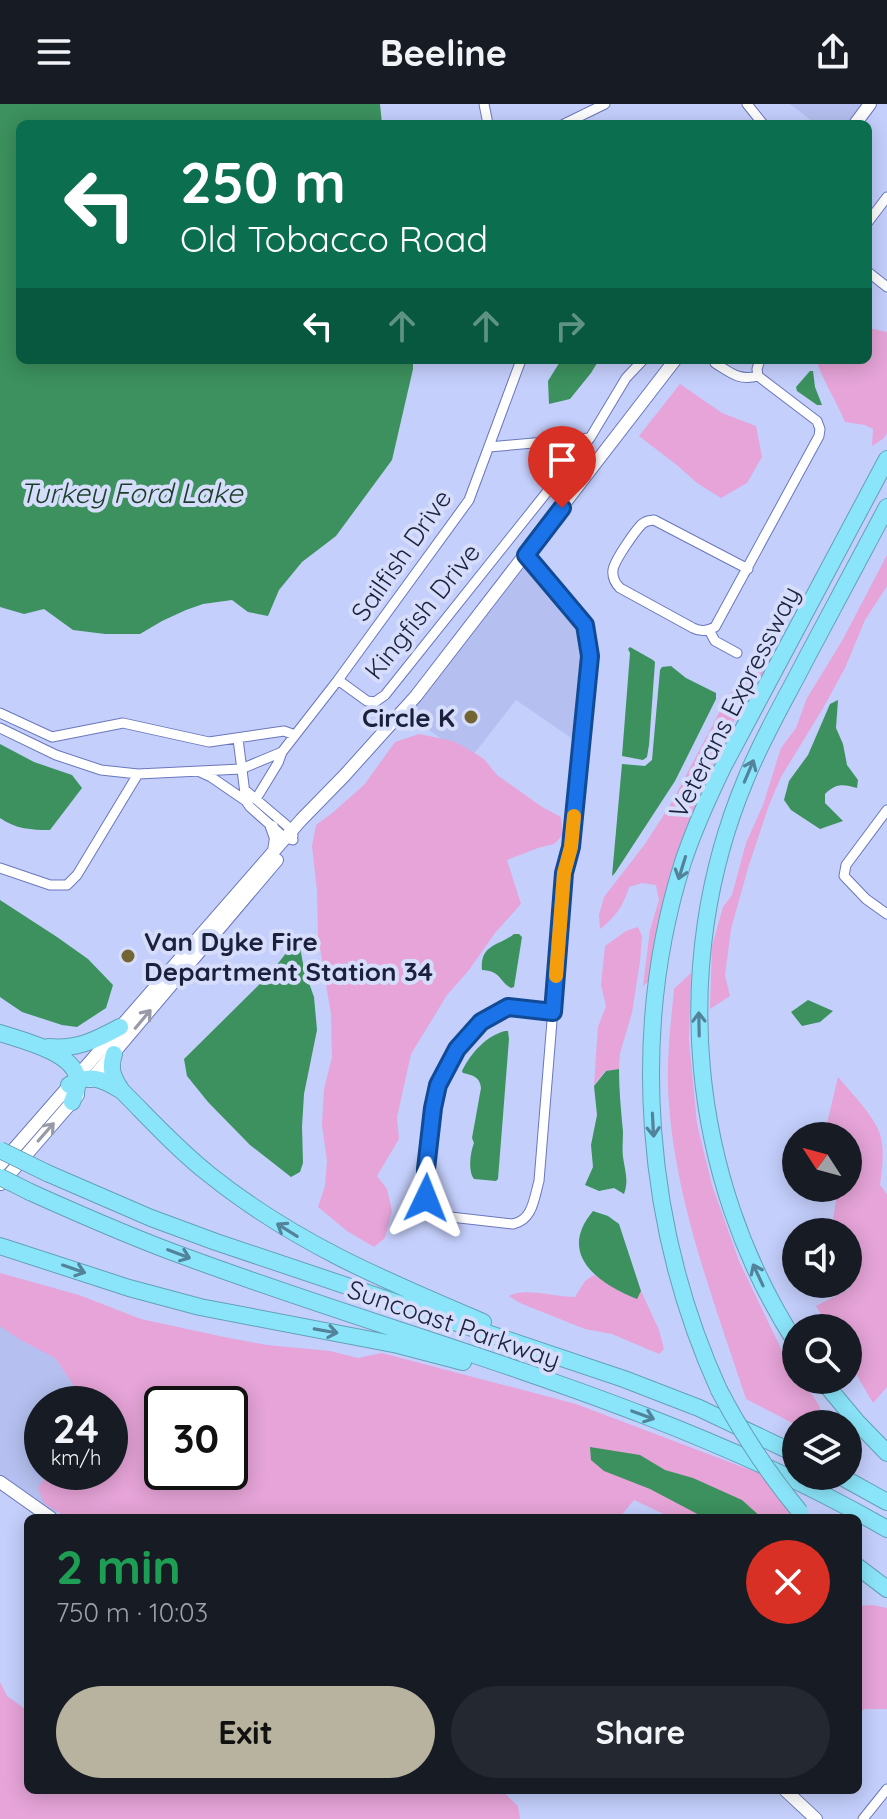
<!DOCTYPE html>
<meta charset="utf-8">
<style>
body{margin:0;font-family:Quicksand,sans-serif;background:#242831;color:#f1f3f6;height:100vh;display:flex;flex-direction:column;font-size:30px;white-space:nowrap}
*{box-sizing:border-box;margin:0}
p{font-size:26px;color:#9ea1a6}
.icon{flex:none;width:44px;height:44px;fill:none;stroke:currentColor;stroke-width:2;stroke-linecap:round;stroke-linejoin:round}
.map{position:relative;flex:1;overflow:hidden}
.side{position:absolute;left:24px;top:1410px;width:838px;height:280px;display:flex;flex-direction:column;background:#171b24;border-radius:12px;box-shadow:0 4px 20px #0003}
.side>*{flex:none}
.guide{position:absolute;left:16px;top:16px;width:856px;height:244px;border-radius:12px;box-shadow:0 4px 20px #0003;background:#0b6e4f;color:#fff;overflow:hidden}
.needle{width:52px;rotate:306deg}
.buttons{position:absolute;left:782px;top:1018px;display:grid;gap:16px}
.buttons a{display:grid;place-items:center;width:80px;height:80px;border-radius:50%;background:#171b24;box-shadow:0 4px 20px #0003;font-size:40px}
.speed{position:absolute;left:24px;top:1282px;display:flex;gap:16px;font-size:40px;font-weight:700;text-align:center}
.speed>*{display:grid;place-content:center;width:104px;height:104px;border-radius:50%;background:#171b24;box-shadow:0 4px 20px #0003;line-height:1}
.speed small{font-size:20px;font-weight:400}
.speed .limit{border:4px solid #111;border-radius:12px;background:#fff;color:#111}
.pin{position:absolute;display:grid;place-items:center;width:68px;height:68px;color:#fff;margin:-82px -34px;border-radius:50% 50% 50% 0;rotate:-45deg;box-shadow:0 0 8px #0007}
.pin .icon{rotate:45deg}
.me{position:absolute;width:88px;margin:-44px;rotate:2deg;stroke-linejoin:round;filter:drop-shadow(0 0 6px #0008)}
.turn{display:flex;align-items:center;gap:28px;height:168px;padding:0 32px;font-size:36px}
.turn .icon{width:104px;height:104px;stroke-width:2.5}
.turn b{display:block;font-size:56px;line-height:68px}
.lanes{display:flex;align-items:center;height:76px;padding:0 32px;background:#0003;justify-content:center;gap:40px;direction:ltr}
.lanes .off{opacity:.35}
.round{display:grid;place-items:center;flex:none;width:84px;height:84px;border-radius:42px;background:#242831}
.head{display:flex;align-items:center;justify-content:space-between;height:136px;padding:0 32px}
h1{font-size:48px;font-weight:700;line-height:60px;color:#1e9e55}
.button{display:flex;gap:16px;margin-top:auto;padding:16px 32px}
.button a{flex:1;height:92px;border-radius:48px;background:#b8b39e;color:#111;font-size:32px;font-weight:700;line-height:92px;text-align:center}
.button a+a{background:#242831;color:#f1f3f6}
header{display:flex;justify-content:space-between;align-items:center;height:104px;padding:0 32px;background:#171b24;font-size:36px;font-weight:700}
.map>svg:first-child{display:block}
</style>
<header><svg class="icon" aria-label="menu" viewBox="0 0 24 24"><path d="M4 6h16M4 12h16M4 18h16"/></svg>Beeline<svg class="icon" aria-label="share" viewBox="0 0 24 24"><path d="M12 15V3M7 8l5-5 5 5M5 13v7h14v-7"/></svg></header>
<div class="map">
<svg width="887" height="1715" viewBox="0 0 887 1715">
<rect width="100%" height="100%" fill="#c4cffc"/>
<path fill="#b5c0f0" d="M790 0H862L846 20H816Z
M529 457 583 522 587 554 580 640 516 596 470 655 406 610Z
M0 1184 110 1300H42V1368H78L53 1414 0 1375Z"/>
<path fill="#e6a4d8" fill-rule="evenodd" d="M868 224 887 228V329L883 335 872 342 873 325 865 321 845 318C836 296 824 279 816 256H868Z
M680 280 722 309 756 322 762 353 747 379 721 394 697 379 678 362 639 332Z
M887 451V482L865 516 845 564 822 606 781 673 769 701 748 764 731 825 725 871 730 892 710 905 712 842 723 803 732 791 746 739 763 701 781 644 796 624 807 594 842 537Z
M766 540 772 553 763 570 734 617 715 665 700 690 680 740 671 767 663 820 653 852 650 876 643 882 650 826 659 796 656 781 642 779 629 783C624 801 615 814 600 825L599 811 604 793 645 740 672 698 721 605 757 545Z
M419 630 453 637 468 645 484 655 497 671 542 703 561 713 563 731 554 740 538 744 507 756 521 800 495 829 469 866 447 891 411 950 397 1013 399 1035 377 1072 387 1085 392 1107 385 1134 374 1143 347 1127 318 1103 325 1082 327 1057 322 1021 324 985 332 953 331 910 318 832 317 786 312 742 316 721 331 710 364 681 395 638Z
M638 823 642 832 640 857 632 909 620 949 619 965 605 967 594 981 598 923 606 902 601 881 605 842 626 827Z
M691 869 689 936 697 1020 712 1081 739 1157 782 1247 796 1267V1276H802L819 1301 824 1320 796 1321 746 1295C713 1194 672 1090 668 982 667 950 671 917 674 885Z
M838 973C853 991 872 1009 880 1030 885 1047 882 1065 880 1081L887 1090V1283L873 1299 848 1256V1224H829L816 1202 849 1185 847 1180 848 1128H831L836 1097 831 1084H848V1032H824Z
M0 1169 79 1191 141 1215 224 1233 267 1241 330 1247 358 1254 382 1249 576 1300 761 1370 798 1414H672L634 1396 619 1414H67L44 1399 38 1384 49 1368H110V1300H74V1282L55 1254 19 1235 0 1222ZM162 1300H230V1368H162Z
M594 1171 621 1188 637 1194 641 1187 659 1226 664 1245 659 1250 612 1230 585 1225 520 1199 509 1192C525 1183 555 1193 575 1193L585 1177Z
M872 1501 887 1504V1605H865L858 1608V1502Z
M0 1578 7 1592 28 1607V1686H501L518 1702 520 1715H0Z"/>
<path fill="#3c915e" d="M0 0H380L382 20H20V256H413V265L392 356 336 432 302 458 279 486 268 512 248 508 232 496 203 500 186 506 162 517 140 530H105L73 526 44 505 24 510 0 503Z
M561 256H599L591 269 570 295 549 300 548 277Z
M810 267H813L815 283 822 301H817L797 287 796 283Z
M630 543 653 556 655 558 649 641 647 653 643 656 622 652 630 549 628 545Z
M671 562 686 574 716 589V595L675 677 615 769 612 772 622 660 645 662 652 656 660 566 662 563Z
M838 596 836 624 843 640 847 661 858 676 857 684C843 680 836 679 825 690V699L843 717 820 725 791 706 784 696 789 677 808 651 830 600Z
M0 640 34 658 72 671 82 684 50 726C31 726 16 725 0 714Z
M0 796 57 833 88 855 113 881 106 904 77 923 62 921 22 908 0 893Z
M514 830H519L522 833 514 883 511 884C498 876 501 867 482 866 480 840 499 842 514 830Z
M300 843 304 865 314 893 317 926 304 990 302 1023 303 1059 300 1068 291 1073 250 1041 208 998 187 972 184 955 269 871 290 844Z
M808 896 833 907 820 918 802 922 791 908Z
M505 927H508L509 935 498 1075 496 1077 474 1075C468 1068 470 1049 474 1039L472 1034 481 984C480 973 473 971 463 969L462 967C471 949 486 932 505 927Z
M619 965C619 986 621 1007 623 1028 623 1036 622 1045 623 1053 625 1067 629 1077 624 1090L614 1084 599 1087 585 1081 593 1063 591 1041 597 1011 594 982 606 967Z
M593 1107 608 1112 619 1120 641 1187 637 1195C597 1179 557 1150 593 1107Z
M590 1343 640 1351 665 1366 693 1374 742 1396 762 1414H705L650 1385 604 1367 591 1356Z"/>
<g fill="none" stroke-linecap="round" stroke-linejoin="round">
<defs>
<path id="street" d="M484 0 488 20
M747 0 763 20
M564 20 605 0
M868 118 887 93
M868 168 887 183
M715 259C731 269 739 277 758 272
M489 343 589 334
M526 451 553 481 585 521 590 552 571 743 564 769 539 1077C534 1094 533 1116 513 1120L442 1112 430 1103C422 1084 426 1063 428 1043 430 1023 432 1002 438 982 447 950 474 918 504 905 515 901 540 907 553 908
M748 465 654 416C648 417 647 416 642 420 635 427 614 457 613 466 612 474 615 479 620 484L693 524C701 528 707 527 715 523L819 332 820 325 817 317 758 272 757 265 760 256
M709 526 715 537 737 549
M338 576 367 597 375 598 385 591 590 334 626 274 643 256
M0 609 52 633 123 619 209 638 284 627 295 631
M0 624 56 651 101 666 138 670 241 665 282 648 338 576 469 396 521 256
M238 635 246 697 250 703 285 734 293 736
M200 668 211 673 246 697
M245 686 292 726 293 732
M256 695 278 659 282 648
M887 706 846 761 844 772 866 795 887 810
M0 764 50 781H67L77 771 138 670
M863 1715 887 1685"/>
<path id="secondary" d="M855 20 870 0
M272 723 276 734 274 747
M90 977 277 756
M0 1061 301 716 344 672 416 592 675 256
M1 1080 78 991
M0 1378 51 1414
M785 1686 816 1715"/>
<path id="highway" d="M0 929C21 936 72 948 77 973 79 982 75 990 72 998
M48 943C76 946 96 936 120 923
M114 950C109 965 113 974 122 987 150 1015 178 1046 210 1071 295 1139 384 1176 483 1218
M69 981C90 970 101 974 120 986
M47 1069 151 1114 216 1138 624 1275 699 1304 796 1350
M30 1088C81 1111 133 1134 186 1153 421 1240 669 1299 887 1425
M0 1142 129 1184 200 1203 398 1241 463 1258
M796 1239C689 1073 669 860 745 677 762 634 786 594 807 553 834 503 860 453 887 403
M822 1276 857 1318 887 1349
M719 1286C645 1123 629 929 683 758 694 725 708 694 723 663L887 355
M840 1372 887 1398
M858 1463 887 1485"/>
</defs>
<use href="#street" stroke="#6a77bc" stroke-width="11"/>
<use href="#secondary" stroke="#6a77bc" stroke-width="14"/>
<use href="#highway" stroke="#64a0b8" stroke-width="18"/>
<use href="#street" stroke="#fff" stroke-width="9"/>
<use href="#secondary" stroke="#fff" stroke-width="12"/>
<use href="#highway" stroke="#8be5fa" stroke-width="16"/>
<defs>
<path id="highway-bridge" d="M0 1046 47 1069
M0 1073 30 1088
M719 1286C742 1330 768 1369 800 1408"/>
</defs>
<use href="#highway-bridge" stroke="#64a0b8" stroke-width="18" stroke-linecap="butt"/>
<use href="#highway-bridge" stroke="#8be5fa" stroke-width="16"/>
</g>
<defs><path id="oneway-shaft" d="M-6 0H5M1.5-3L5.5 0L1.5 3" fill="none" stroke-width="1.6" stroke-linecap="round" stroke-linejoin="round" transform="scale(2)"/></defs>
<g stroke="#53829b">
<use href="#oneway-shaft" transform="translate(749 667) rotate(-67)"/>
<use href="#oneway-shaft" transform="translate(682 764) rotate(107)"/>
<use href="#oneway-shaft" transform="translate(699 920) rotate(-91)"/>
<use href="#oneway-shaft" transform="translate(653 1021) rotate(87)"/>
<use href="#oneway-shaft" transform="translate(287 1126) rotate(-148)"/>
<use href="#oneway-shaft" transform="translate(179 1150) rotate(21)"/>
<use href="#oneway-shaft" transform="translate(74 1165) rotate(19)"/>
<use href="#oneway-shaft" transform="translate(758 1171) rotate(-115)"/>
<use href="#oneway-shaft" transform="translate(326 1227) rotate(10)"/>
<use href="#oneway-shaft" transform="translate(643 1311) rotate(20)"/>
</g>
<g stroke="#989ba7">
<use href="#oneway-shaft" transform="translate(143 915) rotate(-50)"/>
<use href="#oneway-shaft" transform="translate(46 1028) rotate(-49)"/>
</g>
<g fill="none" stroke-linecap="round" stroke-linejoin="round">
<defs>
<path id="route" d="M426 1094V1065L433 1004 438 981 457 945 481 918 508 903 553 908 564 769 571 743 590 552 585 521 526 451 562 404"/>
</defs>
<use href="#route" stroke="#114b97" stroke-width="20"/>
<use href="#route" stroke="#1a73e8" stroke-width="14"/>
<path stroke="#f59e0b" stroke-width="14" d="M556 872 564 769 571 743 574 712"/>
</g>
<g fill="#736532" stroke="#d5ddfb" stroke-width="3">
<circle cx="471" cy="613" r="8"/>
<circle cx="128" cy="852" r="8"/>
</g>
<g text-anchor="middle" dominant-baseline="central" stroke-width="8" stroke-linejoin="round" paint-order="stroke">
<g font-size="26" fill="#1b203c" stroke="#d5ddfb">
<text transform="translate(401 451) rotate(-55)">Sailfish Drive</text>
<text transform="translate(422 507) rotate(-51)">Kingfish Drive</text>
<text transform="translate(734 598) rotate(-63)">Veterans Expressway</text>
<text transform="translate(454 1220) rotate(19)">Suncoast Parkway</text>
</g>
<g font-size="26" font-weight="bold" fill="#1b203c" stroke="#d5ddfb" text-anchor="end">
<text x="455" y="613">Circle K</text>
<text x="144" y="837" text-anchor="start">Van Dyke Fire<tspan x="144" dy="30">Department Station 34</tspan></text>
</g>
<g font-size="28" font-style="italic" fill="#193d27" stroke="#d5ddfb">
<text x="131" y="388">Turkey Ford Lake</text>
</g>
</g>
</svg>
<div class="buttons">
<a><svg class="needle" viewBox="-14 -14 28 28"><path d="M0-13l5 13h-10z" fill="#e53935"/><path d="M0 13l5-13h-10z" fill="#9ea1a6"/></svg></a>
<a><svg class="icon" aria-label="sound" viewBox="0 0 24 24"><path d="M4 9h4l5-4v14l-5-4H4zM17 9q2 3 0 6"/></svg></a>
<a><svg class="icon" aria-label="search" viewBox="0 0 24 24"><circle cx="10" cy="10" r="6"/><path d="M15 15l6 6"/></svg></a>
<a><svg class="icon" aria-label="layers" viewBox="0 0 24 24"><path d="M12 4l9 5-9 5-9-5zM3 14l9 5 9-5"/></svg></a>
</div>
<div class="speed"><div>24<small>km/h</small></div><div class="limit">30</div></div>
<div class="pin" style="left:562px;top:404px;background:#d93025"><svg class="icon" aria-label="arrive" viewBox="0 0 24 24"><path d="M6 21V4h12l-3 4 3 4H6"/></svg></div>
<svg class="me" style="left:426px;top:1094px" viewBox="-20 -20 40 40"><path d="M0-17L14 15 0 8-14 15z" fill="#1a73e8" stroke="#fff" stroke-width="4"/></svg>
<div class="guide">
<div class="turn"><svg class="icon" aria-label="left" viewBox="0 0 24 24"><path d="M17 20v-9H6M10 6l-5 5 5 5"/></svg><div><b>250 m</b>Old Tobacco Road</div></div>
<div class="lanes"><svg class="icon" aria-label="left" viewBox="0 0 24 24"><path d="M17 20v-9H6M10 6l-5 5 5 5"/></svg><svg class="icon off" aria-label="ahead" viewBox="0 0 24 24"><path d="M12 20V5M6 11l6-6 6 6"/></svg><svg class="icon off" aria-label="ahead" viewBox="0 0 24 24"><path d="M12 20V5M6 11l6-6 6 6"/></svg><svg class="icon off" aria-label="right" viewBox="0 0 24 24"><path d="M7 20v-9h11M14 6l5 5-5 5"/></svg></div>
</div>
<section class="side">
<div class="head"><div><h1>2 min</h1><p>750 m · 10:03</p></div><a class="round" style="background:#d93025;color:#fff"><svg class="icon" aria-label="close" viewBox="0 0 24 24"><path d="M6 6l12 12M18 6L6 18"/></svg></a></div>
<div class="button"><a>Exit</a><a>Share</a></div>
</section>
</div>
